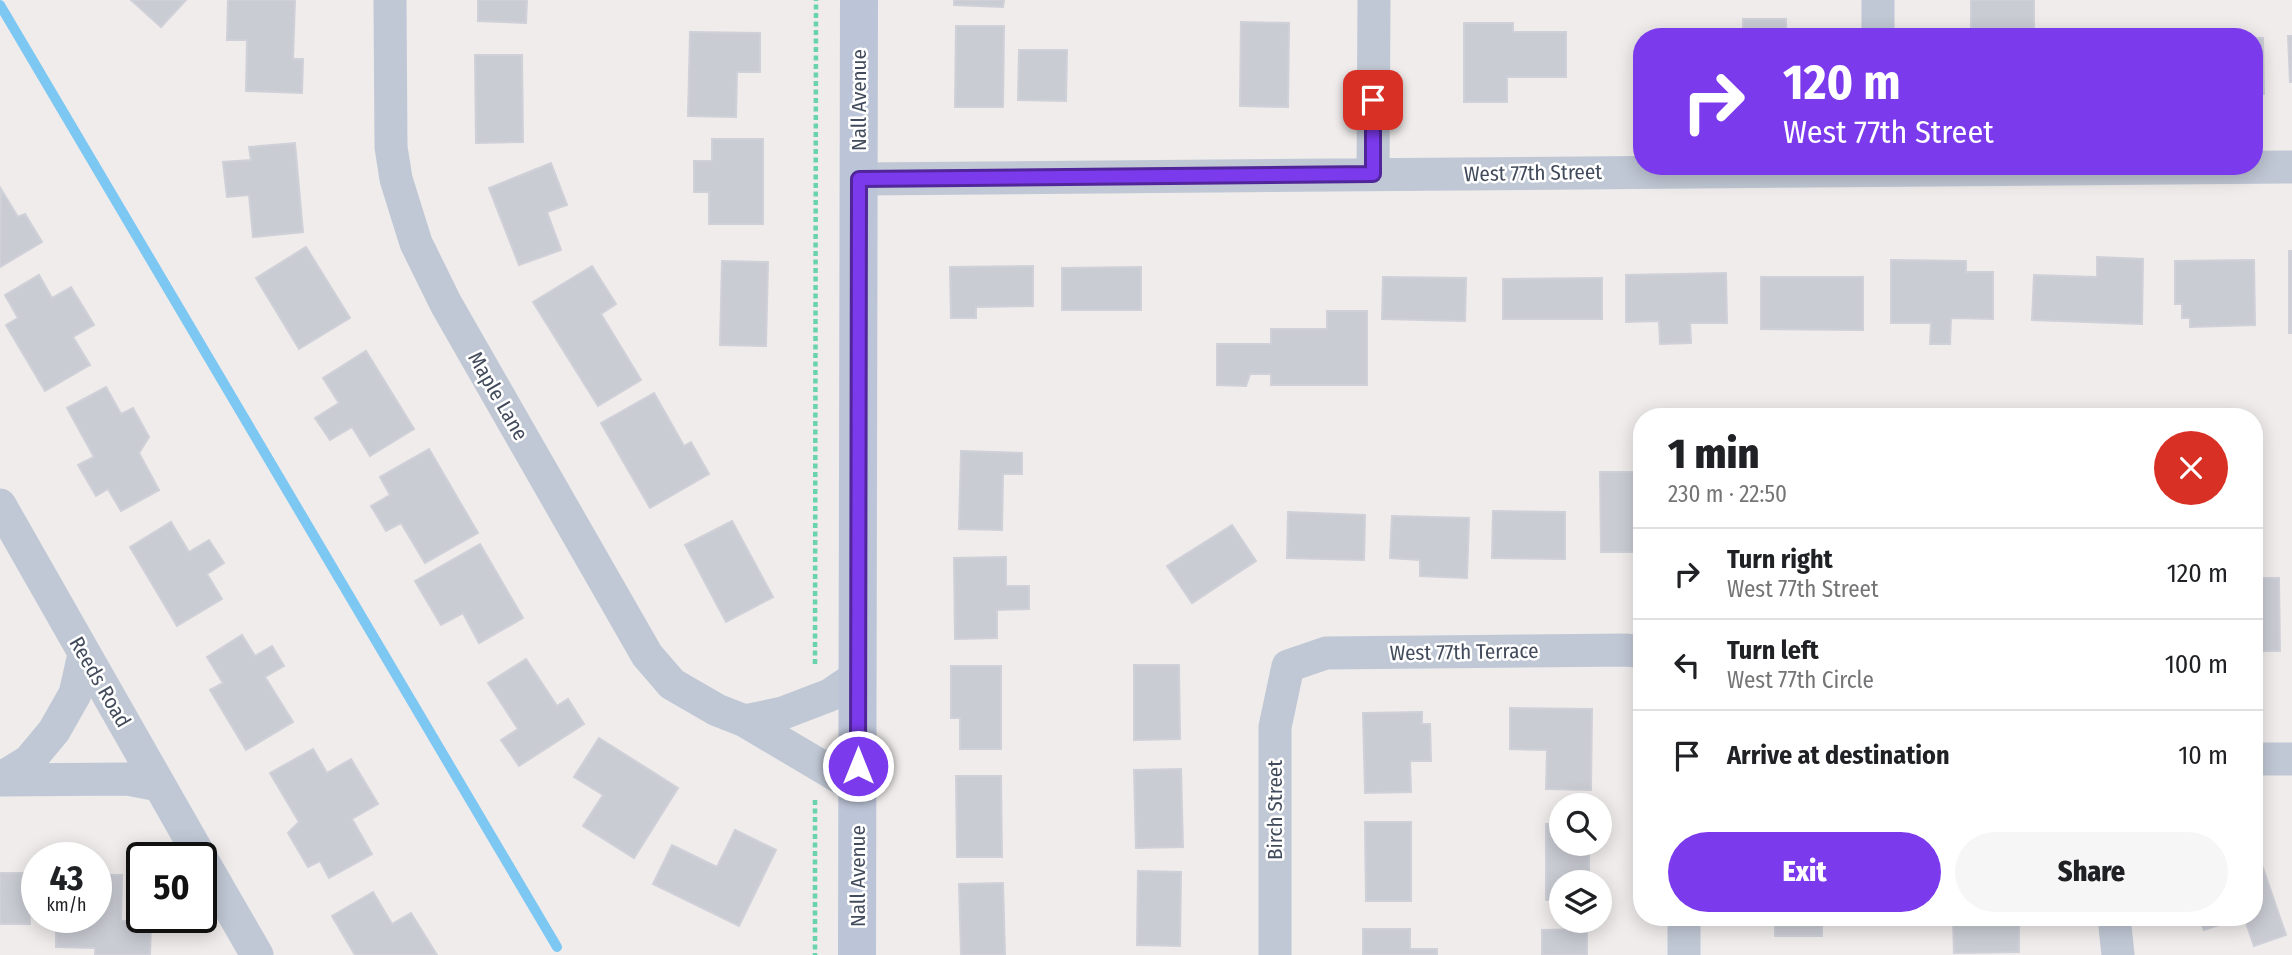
<!DOCTYPE html>
<meta charset="utf-8">
<style>
body{margin:0;font-family:"Fira Sans Condensed",sans-serif;background:#f6f6f6;color:#202124;height:100vh;display:flex;flex-direction:column;font-size:26px;white-space:nowrap}
*{box-sizing:border-box;margin:0}
p{font-size:23px;color:#757577}
.icon{flex:none;width:38px;height:38px;fill:none;stroke:currentColor;stroke-width:2;stroke-linecap:round;stroke-linejoin:round}
.map{position:relative;flex:1;overflow:hidden}
.details{position:absolute;left:1633px;top:408px;width:630px;height:518px;display:flex;flex-direction:column;background:#fff;border-radius:28px;box-shadow:0 4px 18px #0003}
.details>*{flex:none}
.guide{position:absolute;left:1633px;top:28px;width:630px;height:147px;border-radius:28px;box-shadow:0 4px 18px #0003;background:#7c3aed;color:#fff;overflow:hidden}
.tools{position:absolute;left:1549px;top:793px;display:grid;gap:14px}
.tools a{display:grid;place-items:center;width:63px;height:63px;border-radius:50%;background:#fff;box-shadow:0 4px 18px #0003;font-size:35px}
.speed{position:absolute;left:21px;top:842px;display:flex;gap:14px;font-size:35px;font-weight:700;text-align:center}
.speed>*{display:grid;place-content:center;width:91px;height:91px;border-radius:50%;background:#fff;box-shadow:0 4px 18px #0003;line-height:1}
.speed small{font-size:18px;font-weight:400}
.speed .limit{border:4px solid #111;border-radius:10px;background:#fff;color:#111}
.pin{position:absolute;display:grid;place-items:center;width:60px;height:60px;color:#fff;margin:-30px;border-radius:14px;box-shadow:0 4px 10px #0006}
.me{position:absolute;width:77px;margin:-38px;rotate:0deg;stroke-linejoin:round;filter:drop-shadow(0 0 5px #0008)}
.turn{display:flex;align-items:center;gap:24px;height:147px;padding:0 35px;font-size:32px}
.turn .icon{width:91px;height:91px;stroke-width:2.5}
.turn b{display:block;font-size:49px;line-height:60px}
.round{display:grid;place-items:center;flex:none;width:74px;height:74px;border-radius:37px;background:#f6f6f6}
.overview{display:flex;align-items:center;justify-content:space-between;height:119px;padding:0 35px}
h1{font-size:42px;font-weight:800;line-height:52px}
.cta{display:flex;gap:14px;margin-top:auto;padding:14px 35px}
.cta a{flex:1;height:80px;border-radius:42px;background:#7c3aed;color:#fff;font-size:28px;font-weight:800;line-height:80px;text-align:center}
.cta a+a{background:#f6f6f6;color:#202124}
ul{padding:0;list-style:none}
li{display:flex;align-items:center;gap:21px;height:91px;padding:0 35px;border-top:2px solid #e0e0e0}
li div{flex:1}
li b{display:block;font-size:26px}
li em{font-style:normal}
.map>svg:first-child{display:block}
</style>
<div class="map">
<svg width="2292" height="955" viewBox="0 0 2292 955">
<rect width="100%" height="100%" fill="#efeceb"/>
<g fill="none" stroke-linecap="round" stroke-linejoin="round">
<path stroke="#7dc7f3" stroke-width="10" d="M0 5 557 947"/>
</g>
<path fill="#caccd4" stroke="#cfd0d8" stroke-width="2" d="M131 0H186L161 27Z
M228 0H295L293 59H303L302 93 246 91 247 40H227Z
M478 0H527L526 23 478 21Z
M954 0H1004L1003 7 954 5Z
M1971 0H2034V37H1971Z
M1743 19H1786V37H1743Z
M1241 22 1289 23 1288 107 1240 106Z
M1464 23H1513V32H1566V77H1507V102H1464Z
M956 26H1004L1003 107H955Z
M690 32 760 33V72H737L736 117 688 116Z
M2288 36H2292V82H2290Z
M2254 38H2263L2264 94H2254Z
M1019 50H1067L1066 101 1018 100Z
M475 55H522L523 142 476 143Z
M712 139H763V224H709V192H694V161H712Z
M295 143 303 232 253 237 249 195 227 197 223 162 251 160 249 147Z
M551 163 567 205 547 212 561 250 519 265 489 188Z
M1 189 18 217 25 214 42 242 0 267Z
M306 247 350 318 299 349 256 278Z
M2289 251H2292V333H2289Z
M2097 257 2143 259 2142 324 2032 320 2034 275 2097 277Z
M1891 260 1966 261V272H1993V319L1951 318 1950 344H1930L1931 323H1891Z
M2254 260 2255 325 2190 327V318H2182V304H2175V261Z
M722 261 768 262 766 346 720 345Z
M592 266 616 304 601 314 641 380 598 406 533 302Z
M1033 266V306L976 307V318H951L950 267Z
M1141 267V310H1062V268Z
M1726 273 1727 323H1690L1691 343 1660 344 1659 321 1626 322V275Z
M39 275 52 298 71 287 94 325 73 337 90 365 45 391 6 325 18 318 5 295Z
M1383 277 1466 278 1465 321 1382 319Z
M1761 277H1863V330L1761 329Z
M1602 278V319H1503V279Z
M1327 311H1367V385H1271V374H1250L1246 386 1217 385V344H1271V329H1327Z
M366 351 414 429 370 456 352 427 330 440 315 418 339 403 323 378Z
M106 387 121 414 133 408 149 437 139 453 159 490 121 511 108 489 96 496 78 465 94 457 67 408Z
M654 393 684 446 691 442 709 474 650 508 601 423Z
M429 449 478 533 425 563 401 523 386 531 371 506 390 495 380 477Z
M961 451 1022 453V474H1003L1002 530 959 529Z
M1600 472H1642V552H1601Z
M1493 511 1565 512V559L1492 558Z
M1288 512 1365 515 1364 560 1287 558Z
M1392 516 1469 518 1467 578 1420 576V560L1390 558Z
M732 521 773 597 726 622 685 545Z
M171 522 189 552 209 540 224 563 207 574 222 599 177 626 130 547Z
M1232 525 1256 561 1192 603 1167 566Z
M480 544 523 618 479 643 463 613 441 625 415 581Z
M1006 557V586H1029V609L997 610V638L955 639 954 558Z
M2254 578H2279L2280 651H2254Z
M242 635 255 656 272 646 284 666 265 677 293 722 246 750 210 690 223 683 207 657Z
M526 659 557 706 568 699 584 724 519 766 501 740 518 729 488 683Z
M1134 665H1179L1180 739 1134 740Z
M951 666H1001V749H960V718H951Z
M1510 708 1592 709 1591 790 1546 789 1547 750 1510 749Z
M1422 712V724H1430L1431 761H1410L1411 792 1365 793 1363 713Z
M599 738 678 788 634 858 583 826 603 795 574 777Z
M313 749 327 773 351 759 378 804 352 819 372 854 329 878 320 861 308 867 288 833 299 822 270 773Z
M1181 769 1183 847 1136 848 1134 770Z
M956 776H1001L1002 857H957Z
M1365 822H1411V901H1366Z
M1546 824H1561V844H1589V882H1561V900H1546Z
M735 830 776 850 739 926 653 884 672 845 717 867Z
M2263 868 2286 935 2254 946 2244 917H2254V871Z
M1138 871 1181 872 1180 946 1137 945Z
M0 873H29L30 924H0Z
M96 875H122L121 921H151L150 955H95V948L56 947V917H96Z
M1003 883 1005 955H961L959 884Z
M373 892 392 924 411 913 437 955H355L332 916Z
M1775 917H1822V936H1775Z
M1953 917H2019V952L1954 953Z
M2199 917H2243L2204 930Z
M1363 929H1410V949H1437V955H1363Z
M1587 929V955H1542V930Z"/>
<g fill="none" stroke-linecap="round" stroke-linejoin="round">
<path stroke="#69d3b0" stroke-width="4.5" stroke-dasharray="5 3.5" stroke-linecap="butt" d="M815 664 816 0
M815 800V955"/>
<path stroke="#c0c8d5" stroke-width="33" d="M390 0 391 147 396 179 416 243 446 304 647 655 672 684 717 710 745 721 858 788
M1878 0V37
M1373 174 1374 0
M859 179 2292 167
M0 505 201 858
M745 721 783 713 830 695 858 676
M2254 759H2292
M0 779 29 761 54 731 75 694 84 654
M0 780 127 779 159 785
M201 858 257 955
M1684 917V955
M2114 917 2118 955
M1275 955V727L1288 666 1326 653 1627 650 1642 652"/>
<path stroke="#bcc4d7" stroke-width="38" d="M857 955 859 0"/>
</g>
<g fill="none" stroke-linecap="round" stroke-linejoin="round">
<defs>
<path id="route" d="M858 766 859 179 1373 174V100"/>
</defs>
<use href="#route" stroke="#51269a" stroke-width="18"/>
<use href="#route" stroke="#7c3aed" stroke-width="12"/>
</g>
<g text-anchor="middle" dominant-baseline="central" stroke-width="5" stroke-linejoin="round" paint-order="stroke">
<g font-size="21" fill="#424b5b" stroke="#fff">
<text transform="translate(859 100) rotate(-90)">Nall Avenue</text>
<text transform="translate(1533 173) rotate(-1)">West 77th Street</text>
<text transform="translate(498 396) rotate(60)">Maple Lane</text>
<text transform="translate(1464 652) rotate(-1)">West 77th Terrace</text>
<text transform="translate(100 682) rotate(60)">Reeds Road</text>
<text transform="translate(1275 810) rotate(-90)">Birch Street</text>
<text transform="translate(858 876) rotate(-90)">Nall Avenue</text>
</g>
</g>
</svg>
<div class="tools">
<a><svg class="icon" aria-label="search" viewBox="0 0 24 24"><circle cx="10" cy="10" r="6"/><path d="M15 15l6 6"/></svg></a>
<a><svg class="icon" aria-label="layers" viewBox="0 0 24 24"><path d="M12 4l9 5-9 5-9-5zM3 14l9 5 9-5"/></svg></a>
</div>
<div class="speed"><div>43<small>km/h</small></div><div class="limit">50</div></div>
<div class="pin" style="left:1373px;top:100px;background:#d93025"><svg class="icon" aria-label="arrive" viewBox="0 0 24 24"><path d="M6 21V4h12l-3 4 3 4H6"/></svg></div>
<svg class="me" style="left:858px;top:766px" viewBox="-20 -20 40 40"><circle r="17" fill="#7c3aed" stroke="#fff" stroke-width="3"/><path d="M0-11L8 9 0 5-8 9z" fill="#fff"/></svg>
<div class="guide">
<div class="turn"><svg class="icon" aria-label="right" viewBox="0 0 24 24"><path d="M7 20v-9h11M14 6l5 5-5 5"/></svg><div><b>120 m</b>West 77th Street</div></div>
</div>
<section class="details">
<div class="overview"><div><h1>1 min</h1><p>230 m · 22:50</p></div><a class="round" style="background:#d93025;color:#fff"><svg class="icon" aria-label="close" viewBox="0 0 24 24"><path d="M6 6l12 12M18 6L6 18"/></svg></a></div>
<ul>
<li><svg class="icon" aria-label="right" viewBox="0 0 24 24"><path d="M7 20v-9h11M14 6l5 5-5 5"/></svg><div><b>Turn right</b><p>West 77th Street</p></div><em>120 m</em></li>
<li><svg class="icon" aria-label="left" viewBox="0 0 24 24"><path d="M17 20v-9H6M10 6l-5 5 5 5"/></svg><div><b>Turn left</b><p>West 77th Circle</p></div><em>100 m</em></li>
<li><svg class="icon" aria-label="arrive" viewBox="0 0 24 24"><path d="M6 21V4h12l-3 4 3 4H6"/></svg><div><b>Arrive at destination</b></div><em>10 m</em></li>
</ul>
<div class="cta"><a>Exit</a><a>Share</a></div>
</section>
</div>
